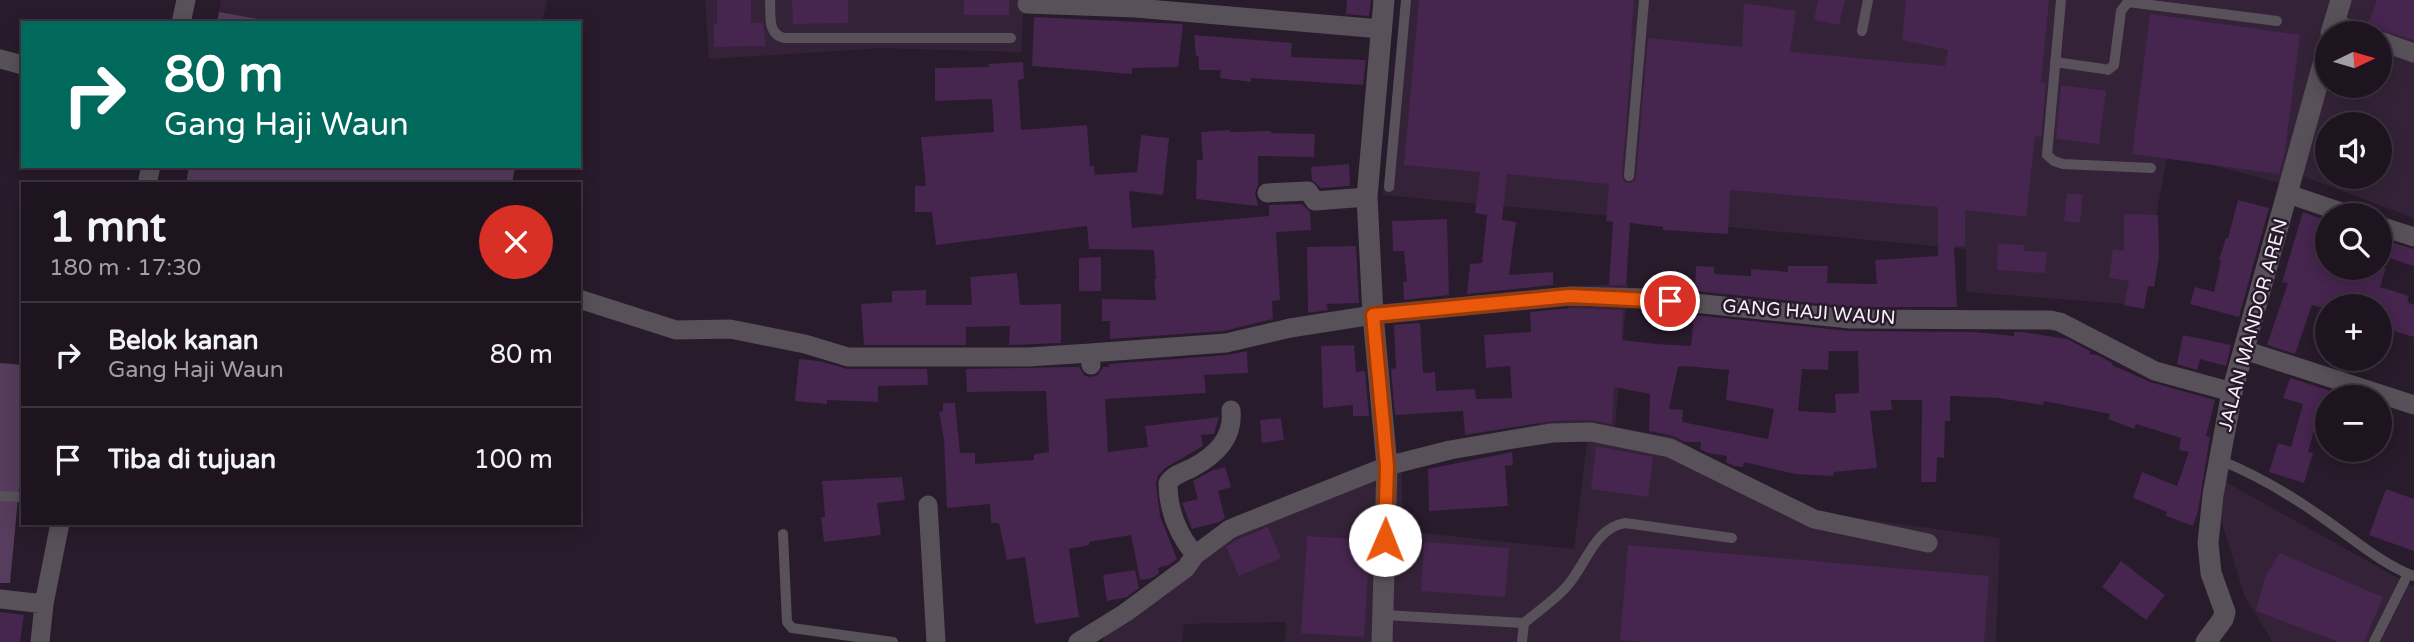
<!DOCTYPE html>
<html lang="id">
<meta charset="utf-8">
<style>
body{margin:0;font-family:"Varela Round",sans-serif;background:#261d29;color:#f1f3f6;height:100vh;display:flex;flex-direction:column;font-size:26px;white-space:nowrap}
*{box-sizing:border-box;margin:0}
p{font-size:23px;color:#a19ea5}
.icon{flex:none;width:38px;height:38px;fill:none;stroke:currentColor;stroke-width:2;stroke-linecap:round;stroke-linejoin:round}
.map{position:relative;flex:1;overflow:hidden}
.side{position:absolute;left:21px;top:182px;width:560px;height:343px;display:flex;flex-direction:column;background:#1e1420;border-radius:0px;box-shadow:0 4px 18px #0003,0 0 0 2px #3c333e}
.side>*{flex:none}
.top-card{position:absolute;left:21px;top:21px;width:560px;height:147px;border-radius:0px;box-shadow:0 4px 18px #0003,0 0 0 2px #3c333e;background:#00695c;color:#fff;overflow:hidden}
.needle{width:46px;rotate:85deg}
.fabs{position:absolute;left:2315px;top:21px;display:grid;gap:14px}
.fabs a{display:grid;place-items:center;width:77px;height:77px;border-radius:50%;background:#1e1420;box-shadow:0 4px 18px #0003,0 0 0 2px #3c333e;font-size:35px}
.pin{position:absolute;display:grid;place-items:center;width:60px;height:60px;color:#fff;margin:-30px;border:4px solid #fff;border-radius:50%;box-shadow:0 2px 7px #0007}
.me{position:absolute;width:77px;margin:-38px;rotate:1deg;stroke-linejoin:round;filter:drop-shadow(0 0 5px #0008)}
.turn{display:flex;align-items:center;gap:24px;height:147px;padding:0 28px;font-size:32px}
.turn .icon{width:91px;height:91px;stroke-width:2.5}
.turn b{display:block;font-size:49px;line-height:60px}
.round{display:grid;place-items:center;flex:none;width:74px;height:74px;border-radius:37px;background:#261d29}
.head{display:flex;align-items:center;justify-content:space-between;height:119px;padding:0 28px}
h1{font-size:42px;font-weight:800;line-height:52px}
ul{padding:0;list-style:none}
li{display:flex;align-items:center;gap:21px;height:105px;padding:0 28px;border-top:2px solid #3c333e}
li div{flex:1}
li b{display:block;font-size:26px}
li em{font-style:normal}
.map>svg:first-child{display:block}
</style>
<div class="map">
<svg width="2414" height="642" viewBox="0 0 2414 642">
<rect width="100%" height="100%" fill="#281b2b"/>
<path fill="#342338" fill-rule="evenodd" d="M221 0H547L542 23H281L219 12Z
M705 0H1024L1021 52 882 48 709 59Z
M1402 0H2414V218L2289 171 2283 184 2168 153 2139 305 1966 292V249L1383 195ZM2328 33H2380V86H2328ZM2328 124H2380V177H2328Z
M1628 284 1615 427 1673 437 1806 511 2000 538 1996 642H1285L1286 622 1184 624 1182 642H1103L1104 637 1228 523 1401 452 1403 531 1574 549 1589 426 1539 430 1532 350H1564L1570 286Z
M2224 481 2414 587V642H2273L2245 597 2220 517Z"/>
<path fill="#563c5d" d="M219 12 281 23H217Z
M189 166H515L512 184H186Z
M0 363 23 365V445L10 583H0Z"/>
<path fill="#46254e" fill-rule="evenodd" d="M717 0H751V23H763L766 46 714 47V24H717Z
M792 0H848V23L793 24Z
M964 0H1009V15H964Z
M1347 0H1371L1369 16 1346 14Z
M1419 0H1634L1631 37H1633L1622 175 1624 182 1629 183 1635 181 1636 177 1648 38 1742 47 1744 4 1758 5 1796 11 1790 52 1945 66 1948 50 1902 40 1906 0H2049L2041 82 2046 83 2041 137 2035 136 2026 217 1965 210V246H1954L1957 307H1851L1695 291 1696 266 1714 267V274L1751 276V269L1788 272V266H1828L1827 283 1877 284 1875 260 1938 256V207L1730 190 1728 234 1663 230V227L1630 223 1626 285H1609L1613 222 1606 221 1609 184 1507 174 1502 220 1516 222 1509 275 1553 272V285L1467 294 1470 264 1482 263 1487 215 1475 213 1480 172 1404 165Z
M1818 0H1845L1839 25 1814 20Z
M2377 0H2414V40L2370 27 2368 24Z
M2150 14 2300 35 2285 151 2279 174 2132 154Z
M1034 17 1181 24 1183 25 1178 67 1132 68V74L1032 66Z
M1194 35 1292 43 1291 57 1366 60 1363 85 1251 78V82L1220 78 1221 70H1199V57L1196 56Z
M1023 62 1024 79 1018 80 1021 130 1087 125 1090 166H1094L1095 175 1137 172 1141 135 1169 138 1163 195 1129 191 1132 228 1269 216V205L1302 204 1310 212 1311 230 1276 232 1280 300 1272 301 1273 319 1224 331 1110 339V321H1102V299L1156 300 1154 279H1156L1154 250 1089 249 1087 226 936 245 932 212H915V186H926L921 137 994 132 992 99 935 101V68L989 67 988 64Z
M2061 85 2106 91 2099 144 2056 139Z
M1230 130V132L1271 131V133L1315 134 1314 157 1258 156V185L1255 193 1258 206 1196 199 1197 160H1203L1201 132Z
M1349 164 1350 186 1321 188 1312 180 1311 167Z
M2067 193 2083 195 2080 223 2064 221Z
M2238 200 2269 208 2239 317 2190 304 2195 287 2214 292 2221 261 2219 260 2226 238H2228Z
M2303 212 2320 218 2315 237 2328 241V268H2386L2380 287 2409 296 2407 302 2414 305V337L2380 327V306H2326L2325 309 2312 305 2295 354 2267 345 2288 283 2282 282Z
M2124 214 2158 215 2159 257 2154 287 2148 286 2144 309 2124 305 2129 281 2109 278 2113 249 2124 251Z
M1447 219 1449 295 1404 300 1403 282 1407 281 1404 251H1393L1392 221Z
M2380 239 2414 249V266L2380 255Z
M1998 244 2025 245 2024 251 2047 252 2045 273 1997 270Z
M1356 246 1359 303 1326 304 1328 310 1308 313 1307 247Z
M1101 257V291H1079V258Z
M1017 273 1020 305 1061 304V343L1009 345 1010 326 966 327V345H864L861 304 892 302V291L926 290V305H972L970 277Z
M1570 308 1623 310 1622 340 1657 344 1691 346 1694 315 1849 331 1975 332 2014 336V332H2023L2067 339 2090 351 2089 354 2098 355 2112 363V365L2150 382 2215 400 2206 436 2210 437 2198 511 2193 526 2166 516 2167 512 2133 498 2142 472 2177 486 2189 452 2179 450 2181 438 2136 424 2134 429 2108 419 2110 414 2044 401 2043 405 1998 398 1950 396V421H1945L1944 458 1937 457 1936 482H1921L1922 400H1891L1892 410 1870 411 1877 468 1834 472 1833 476 1795 474 1744 462 1743 467 1734 466 1726 462 1727 456 1708 453 1700 449 1701 442H1685L1673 436 1649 431 1650 394 1614 387 1612 424 1591 420 1552 421 1465 435 1463 411 1395 415 1391 369 1396 368 1394 325 1420 323 1423 373 1435 372 1436 391 1475 389 1476 399 1512 398 1510 366 1486 368 1484 335 1531 332 1530 312ZM1829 351H1858L1859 393 1835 394 1836 413 1798 411 1802 369 1828 370ZM1684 366 1729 370 1726 400 1774 409 1768 439 1682 422 1683 410 1669 409 1678 367Z
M2183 335 2231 345 2226 366 2200 359 2197 370 2177 364Z
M1354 345 1356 372 1365 371 1369 416H1353V405L1323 408 1321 346Z
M1247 351 1248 373 1204 375 1206 393 1105 399 1108 452 1148 447 1145 426 1219 417 1214 434 1201 435 1203 446 1165 468 1158 476 1156 483 1160 516 1177 559 1169 565 1158 568 1159 573 1152 578 1140 580 1131 535 1089 542V545L1069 549 1079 617 1035 624 1025 557 1007 560 999 523H991L990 504 947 508 944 439 939 412 943 411V403H955L960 453H975V464L1034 460V454L1049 452 1046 391 967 392 966 369 1079 367 1085 376 1091 377 1098 375 1103 367H1109V364L1227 355Z
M799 359 819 361 848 369H927L928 385 878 386V402L827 400V404L795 401Z
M2290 378 2334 392 2332 397H2328L2327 412 2320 410 2308 452 2313 453 2304 483 2269 472 2278 443 2291 447 2303 404 2283 398Z
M1281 418 1284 440 1262 443 1260 420Z
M1596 446 1653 457 1648 497 1591 489Z
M1512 452 1513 465 1505 466 1508 506 1429 511 1428 469Z
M1225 467 1231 487 1218 491 1225 518 1219 522 1192 529 1182 503 1198 499 1193 481 1211 471Z
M902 477 905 500 877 503 881 535 824 542 821 517H825L822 481Z
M2386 489 2414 499V551L2369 535Z
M1268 527 1281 558 1239 576 1226 547 1236 540Z
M1307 536 1370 540 1364 637 1301 633Z
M1424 542 1509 548 1505 597 1421 591Z
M1628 545 1989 576 1984 642H1643L1620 640Z
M2280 553 2383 597 2364 642H2339L2256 611 2265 577Z
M2121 561 2165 595 2146 620 2102 587Z
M1135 570 1139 588 1127 597 1107 601 1103 575Z
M0 612 24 615 20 642H0Z"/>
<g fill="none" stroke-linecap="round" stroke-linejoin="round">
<path stroke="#585159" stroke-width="10" d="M770 0C771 15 767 34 784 38H1011
M2061 0 2047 155 2054 161 2063 164 2151 168
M1862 31 1868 0
M2055 62 2104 69 2108 70 2114 65 2121 11 2128 2 2277 21
M1629 176 1644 0
M1389 187 1406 0
M2220 460C2256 475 2291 495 2323 518 2351 537 2383 565 2414 576
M0 496 23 497
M783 534 787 622 792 628 893 642
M1384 615 1524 623C1538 611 1555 600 1567 586 1586 565 1594 528 1625 523L1732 538
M1522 642 1524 623
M2374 642 2408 574"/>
<path stroke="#585159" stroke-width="19" d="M1027 4 1136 8 1381 29
M181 23 186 0
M2334 23 2360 33
M2380 41 2414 53
M0 59 23 65
M147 184 151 166
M1267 193 1308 191 1315 201 1367 197
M2288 194 2350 215
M2380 226 2414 237
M579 299 676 330 730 329 805 344 848 357H1028L1090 353 1091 365
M2244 350 2414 405
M1090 353 1226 343 1290 328 1373 315 1570 296 1645 298 1850 319 2050 320 2060 322 2155 371 2232 392
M928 505 936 642
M1195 555C1178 534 1168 512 1168 483 1173 475 1183 472 1192 468 1216 455 1234 438 1231 410
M0 599 44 604
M40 642 44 604 60 523
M1078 642 1125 613 1186 568 1195 555 1230 529 1242 524 1387 466 1450 450 1514 439 1552 433 1591 432 1670 448 1814 519 1928 543"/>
<path stroke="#585159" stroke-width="21" d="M2331 33 2341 0
M1382 642 1387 466 1373 315 1367 197 1384 0
M2206 642 2223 619 2225 612 2211 573 2208 543 2213 495 2232 392 2328 46"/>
</g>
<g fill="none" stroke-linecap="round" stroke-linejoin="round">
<defs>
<path id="route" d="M1385 540 1387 466 1373 315 1570 296 1670 301"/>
</defs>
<use href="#route" stroke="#983908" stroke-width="18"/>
<use href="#route" stroke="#ea580c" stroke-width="12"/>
</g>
<g text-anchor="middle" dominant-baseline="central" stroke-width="5" stroke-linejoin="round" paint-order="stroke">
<g font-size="19" fill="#f7eef9" stroke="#281b2b">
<text transform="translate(1809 312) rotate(4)">GANG HAJI WAUN</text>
<text transform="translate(2253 325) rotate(-75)">JALAN MANDOR AREN</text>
</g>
</g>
</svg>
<div class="fabs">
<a><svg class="needle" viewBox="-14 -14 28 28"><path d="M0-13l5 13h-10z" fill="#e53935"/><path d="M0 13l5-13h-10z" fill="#a19ea5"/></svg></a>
<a><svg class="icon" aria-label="sound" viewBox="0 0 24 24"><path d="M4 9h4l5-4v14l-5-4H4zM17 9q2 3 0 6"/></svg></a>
<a><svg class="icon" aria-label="search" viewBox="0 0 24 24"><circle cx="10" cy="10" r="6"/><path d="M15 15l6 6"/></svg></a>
<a>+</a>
<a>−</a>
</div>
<div class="pin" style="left:1670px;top:301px;background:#d93025"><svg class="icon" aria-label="arrive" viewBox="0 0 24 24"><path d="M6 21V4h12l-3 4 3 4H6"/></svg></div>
<svg class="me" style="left:1385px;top:540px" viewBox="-20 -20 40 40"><circle r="19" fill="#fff"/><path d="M0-13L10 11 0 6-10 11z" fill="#ea580c"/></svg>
<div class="top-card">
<div class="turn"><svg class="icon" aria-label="right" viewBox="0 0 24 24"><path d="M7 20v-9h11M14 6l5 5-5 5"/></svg><div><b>80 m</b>Gang Haji Waun</div></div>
</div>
<section class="side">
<div class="head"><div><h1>1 mnt</h1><p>180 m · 17:30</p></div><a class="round" style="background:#d93025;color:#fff"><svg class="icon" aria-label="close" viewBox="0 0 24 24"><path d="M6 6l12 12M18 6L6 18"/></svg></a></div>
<ul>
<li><svg class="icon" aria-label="right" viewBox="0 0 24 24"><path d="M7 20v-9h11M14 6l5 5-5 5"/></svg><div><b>Belok kanan</b><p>Gang Haji Waun</p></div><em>80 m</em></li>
<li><svg class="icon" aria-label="arrive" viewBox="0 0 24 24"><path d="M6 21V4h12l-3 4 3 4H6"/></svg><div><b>Tiba di tujuan</b></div><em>100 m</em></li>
</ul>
</section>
</div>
